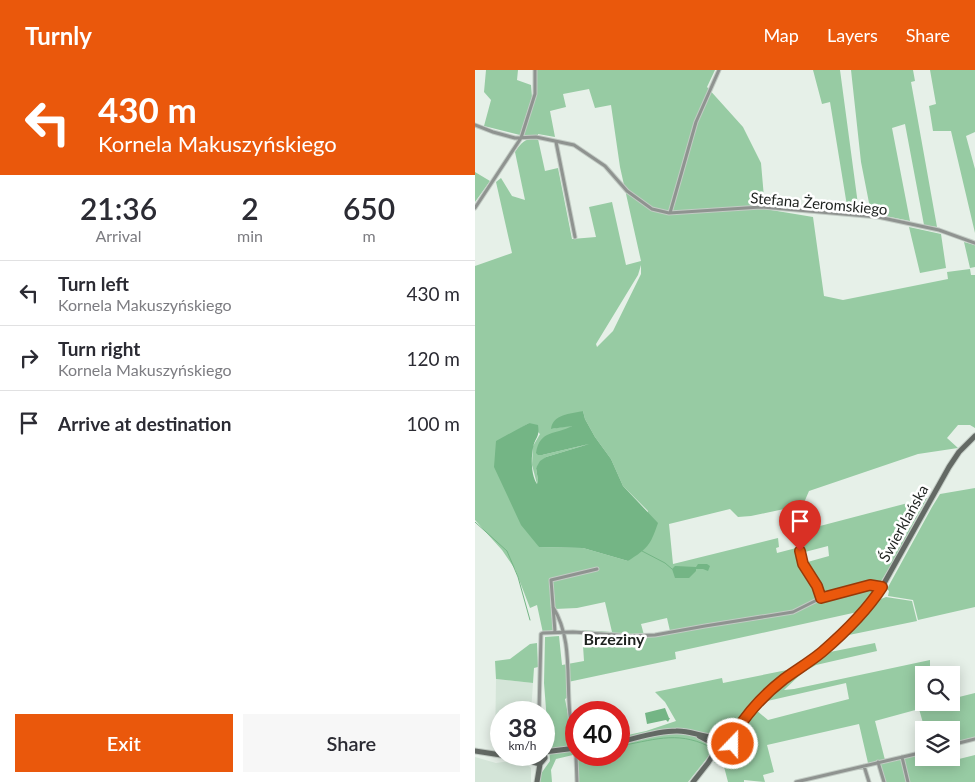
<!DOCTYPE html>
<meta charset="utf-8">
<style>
body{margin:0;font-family:Lato,sans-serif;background:#f7f7f7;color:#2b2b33;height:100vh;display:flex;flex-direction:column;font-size:19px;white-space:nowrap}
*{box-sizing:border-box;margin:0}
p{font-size:16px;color:#7c7c81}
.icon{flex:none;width:28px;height:28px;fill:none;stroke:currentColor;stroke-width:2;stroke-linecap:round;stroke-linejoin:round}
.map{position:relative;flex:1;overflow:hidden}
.drawer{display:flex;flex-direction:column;background:#fff;width:475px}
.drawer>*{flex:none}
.hud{background:#ea580c;color:#fff;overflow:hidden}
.tools{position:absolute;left:440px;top:596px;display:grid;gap:10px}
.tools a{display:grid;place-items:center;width:45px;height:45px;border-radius:0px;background:#fff;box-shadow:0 2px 12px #0003;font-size:25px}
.speed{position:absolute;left:15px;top:631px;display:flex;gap:10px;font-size:25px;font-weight:700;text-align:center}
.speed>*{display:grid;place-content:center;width:65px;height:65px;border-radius:50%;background:#fff;box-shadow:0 2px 12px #0003;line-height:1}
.speed small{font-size:12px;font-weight:400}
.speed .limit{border:8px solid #d22;background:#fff;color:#111}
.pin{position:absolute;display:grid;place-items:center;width:42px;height:42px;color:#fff;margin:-51px -21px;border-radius:50% 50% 50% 0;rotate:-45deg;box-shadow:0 0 5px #0007}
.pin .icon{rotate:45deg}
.me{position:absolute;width:55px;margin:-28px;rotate:22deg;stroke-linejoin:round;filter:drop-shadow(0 0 4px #0008)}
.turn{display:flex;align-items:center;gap:18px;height:105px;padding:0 15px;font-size:22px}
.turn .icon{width:65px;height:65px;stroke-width:2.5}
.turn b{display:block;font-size:35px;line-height:42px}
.eta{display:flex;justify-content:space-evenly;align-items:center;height:85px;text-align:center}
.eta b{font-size:30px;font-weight:600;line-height:35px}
.action{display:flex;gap:10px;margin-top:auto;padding:10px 15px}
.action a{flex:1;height:58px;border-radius:0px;background:#ea580c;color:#fff;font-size:20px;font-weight:600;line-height:58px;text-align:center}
.action a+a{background:#f7f7f7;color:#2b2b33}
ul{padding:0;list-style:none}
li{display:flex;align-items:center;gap:15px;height:65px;padding:0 15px;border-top:1px solid #e1e1e2}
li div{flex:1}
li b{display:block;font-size:19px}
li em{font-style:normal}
header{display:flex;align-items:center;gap:30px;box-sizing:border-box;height:70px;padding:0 25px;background:#ea580c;color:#fff}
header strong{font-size:24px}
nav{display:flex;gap:28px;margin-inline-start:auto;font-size:18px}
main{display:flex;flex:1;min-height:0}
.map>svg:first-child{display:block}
</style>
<header>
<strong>Turnly</strong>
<nav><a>Map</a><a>Layers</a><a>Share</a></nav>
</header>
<main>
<section class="drawer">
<div class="hud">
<div class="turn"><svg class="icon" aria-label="left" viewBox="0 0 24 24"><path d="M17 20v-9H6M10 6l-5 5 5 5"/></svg><div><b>430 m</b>Kornela Makuszyńskiego</div></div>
</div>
<div class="eta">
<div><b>21:36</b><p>Arrival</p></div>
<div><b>2</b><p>min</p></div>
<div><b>650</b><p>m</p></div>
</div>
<ul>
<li><svg class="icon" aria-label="left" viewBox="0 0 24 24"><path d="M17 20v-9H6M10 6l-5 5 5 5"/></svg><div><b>Turn left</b><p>Kornela Makuszyńskiego</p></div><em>430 m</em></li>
<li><svg class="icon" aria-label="right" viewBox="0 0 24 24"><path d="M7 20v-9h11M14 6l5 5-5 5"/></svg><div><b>Turn right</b><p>Kornela Makuszyńskiego</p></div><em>120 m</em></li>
<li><svg class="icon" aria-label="arrive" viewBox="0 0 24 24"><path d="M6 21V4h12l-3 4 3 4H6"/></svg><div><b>Arrive at destination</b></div><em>100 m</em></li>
</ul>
<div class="action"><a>Exit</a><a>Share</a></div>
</section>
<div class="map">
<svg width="500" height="712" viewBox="0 0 500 712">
<rect width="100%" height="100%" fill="#e6f0e8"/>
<path fill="#d4e5d8" d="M21 609 58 613 56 642H26V676H20Z
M0 687 21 693 35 691 51 693 56 698V712H0Z"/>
<path fill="#97cba3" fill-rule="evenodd" d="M11 0H43L42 10 56 15 57 27 45 65 9 56 16 30 9 22Z
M61 0H240L232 17 268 57 286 93 290 139 338 147 349 226 368 230 473 209 472 202 495 199 496 205H500V358L495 355H483L472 368 483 378 443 384 334 421 328 435 276 446 263 447 255 439 194 454 198 494 303 468 304 477 301 478 302 483 325 477 322 462 452 428 417 494 387 541 200 582 201 589 93 612 95 626 90 629 101 685H144V667L171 661 201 651 190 632 180 622 247 608 248 613 317 599 274 639 254 662 242 663 233 687 213 712H103L102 693 98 685 81 689 76 700 77 712H65V705L75 691 69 613 70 567 84 566 87 595 109 591 107 560 137 562 130 532 102 538 80 539 79 523 75 526 78 560 68 563 62 535 55 538 40 499 27 480 0 450V196L37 183 21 112 26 108 37 126 50 130 40 82C47 72 50 68 63 69L70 101 83 98 97 169 121 167 114 137 137 132 151 195 166 191 145 97 136 35 120 38 114 19 88 24 91 37 75 41 80 67 63 64V66H48L61 24ZM166 195V204L138 261 122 277 121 274 163 205ZM108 341 110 349 120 367 136 389 148 416 173 441 153 491 108 478 64 477 41 361 54 353 65 364 58 376 57 395 62 414 63 410 61 398 71 387 114 374 67 385 98 355 76 359ZM353 476 354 486 329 493 326 483ZM192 548 195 561 180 565H169L166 554Z
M338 0H365L384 142H373L355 32 347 34Z
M376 0H438L440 11 436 12 462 157 449 155 430 54 417 58 435 151 396 143 386 92Z
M455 0H500V62L491 66 500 99V163L476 61H458L454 36 461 34Z
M0 102 15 111 0 132Z
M434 157 466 164 471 198 445 203Z
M489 172 500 175V197L495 198Z
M500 418V537L443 550 438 530 413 526 414 521 412 519 457 437 465 424Z
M411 527 437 531 442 551 369 566 390 545 401 531Z
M62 573 63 597 59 598 58 613 21 609 20 591 35 589 55 574Z
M400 573 402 581 341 595 327 603 309 620 319 619 455 590V605H449V632H476V629L500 623V667L476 673V660H450L444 639 400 651 410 690 393 693 384 654 292 675 299 702 288 705 290 712 269 710V712H253L247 689 239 693C243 685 250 686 258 685L263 674 261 672 262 666 281 640 293 650 374 629 371 613 288 632 306 616 350 583Z
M449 683V688H454L456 696 500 685V712H409L404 694Z"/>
<path fill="#74b585" d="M108 341 110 349 120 367 136 389 148 416 183 453C175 476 173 478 153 491L108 478 64 477 46 455 19 397 21 371 54 353 63 355C65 368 60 367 58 378 56 389 56 405 62 414L63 410 61 398 65 391 71 387 114 374 67 385H63L61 383C65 359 81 365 97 356L76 359C78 344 95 344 108 341Z
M223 494H232L235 496 233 501 228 499H221V501L214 508H200L197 499 200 496 221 497Z
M190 638 194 648H195L193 652 191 650 172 654 170 643Z"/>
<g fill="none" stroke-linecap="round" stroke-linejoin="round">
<path stroke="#74b585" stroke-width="1" d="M0 452 32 481 43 507 55 550
M167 481 190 493 197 499
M144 676C176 671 201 660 233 676"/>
<defs>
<path id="street" d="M0 55 18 62 40 68 61 67 99 75 130 96 152 121 177 139 194 143 286 137 403 147 464 160 500 173
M81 72 100 167
M0 138 46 68 60 24V0
M195 143 221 52 244 0
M321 465 328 494 342 515 346 528
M78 537C98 569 91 610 95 645 96 658 100 671 101 684
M80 562 76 510 122 499
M64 642 66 564 68 563 98 562 156 566 180 565 230 556 318 542 346 528 365 522 395 515 407 517
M476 675 500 669
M101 685 102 712
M427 687 433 712
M403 692 409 712
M389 696 394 712
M321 712 449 682"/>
<path id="secondary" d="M224 666 241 675
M243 668 241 673 242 679 248 682 253 681 257 677V671L265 655
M144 672C162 668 182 661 201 661 221 660 239 675 257 661L297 619 344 585 389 541 407 517 474 397 484 382 500 366
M0 681 26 685
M69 682 101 678
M30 685 55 689
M55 685 58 692 65 694 70 688 69 682
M62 712 65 694
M218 712 233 693 242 678"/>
</defs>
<use href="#street" stroke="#c2cbc4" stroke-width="5"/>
<use href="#secondary" stroke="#c2cbc4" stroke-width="7"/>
<use href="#street" stroke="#8f9390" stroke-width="3"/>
<use href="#secondary" stroke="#636964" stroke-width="5"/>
</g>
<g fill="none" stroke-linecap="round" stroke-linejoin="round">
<defs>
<path id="route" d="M258 674C257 669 260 665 262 660 274 641 291 623 309 609 321 600 335 592 347 582 369 563 391 542 407 517L395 515 346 528 342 516 328 494 325 481"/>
</defs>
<use href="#route" stroke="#983908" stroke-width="12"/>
<use href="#route" stroke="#ea580c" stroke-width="9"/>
</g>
<g text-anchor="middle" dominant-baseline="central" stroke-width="5" stroke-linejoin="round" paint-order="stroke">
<g font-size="15" fill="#1e221f" stroke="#fff">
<text transform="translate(344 133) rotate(5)">Stefana Żeromskiego</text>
<text transform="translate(428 453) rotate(-61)">Świerklańska</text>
</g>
<g font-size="16" font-weight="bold" fill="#1e221f" stroke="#fff">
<text x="139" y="568">Brzeziny</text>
</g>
</g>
</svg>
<div class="tools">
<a><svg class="icon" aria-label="search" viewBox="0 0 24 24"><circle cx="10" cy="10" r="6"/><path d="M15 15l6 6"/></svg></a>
<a><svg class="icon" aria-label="layers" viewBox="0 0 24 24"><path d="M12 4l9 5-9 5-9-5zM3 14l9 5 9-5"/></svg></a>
</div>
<div class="speed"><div>38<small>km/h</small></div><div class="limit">40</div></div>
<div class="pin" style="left:325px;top:481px;background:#d93025"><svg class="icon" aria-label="arrive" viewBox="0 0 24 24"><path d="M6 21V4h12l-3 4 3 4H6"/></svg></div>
<svg class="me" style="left:258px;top:674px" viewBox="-20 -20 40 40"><circle r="17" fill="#ea580c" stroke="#fff" stroke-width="3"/><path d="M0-11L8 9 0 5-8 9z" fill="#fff"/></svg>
</div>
</main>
